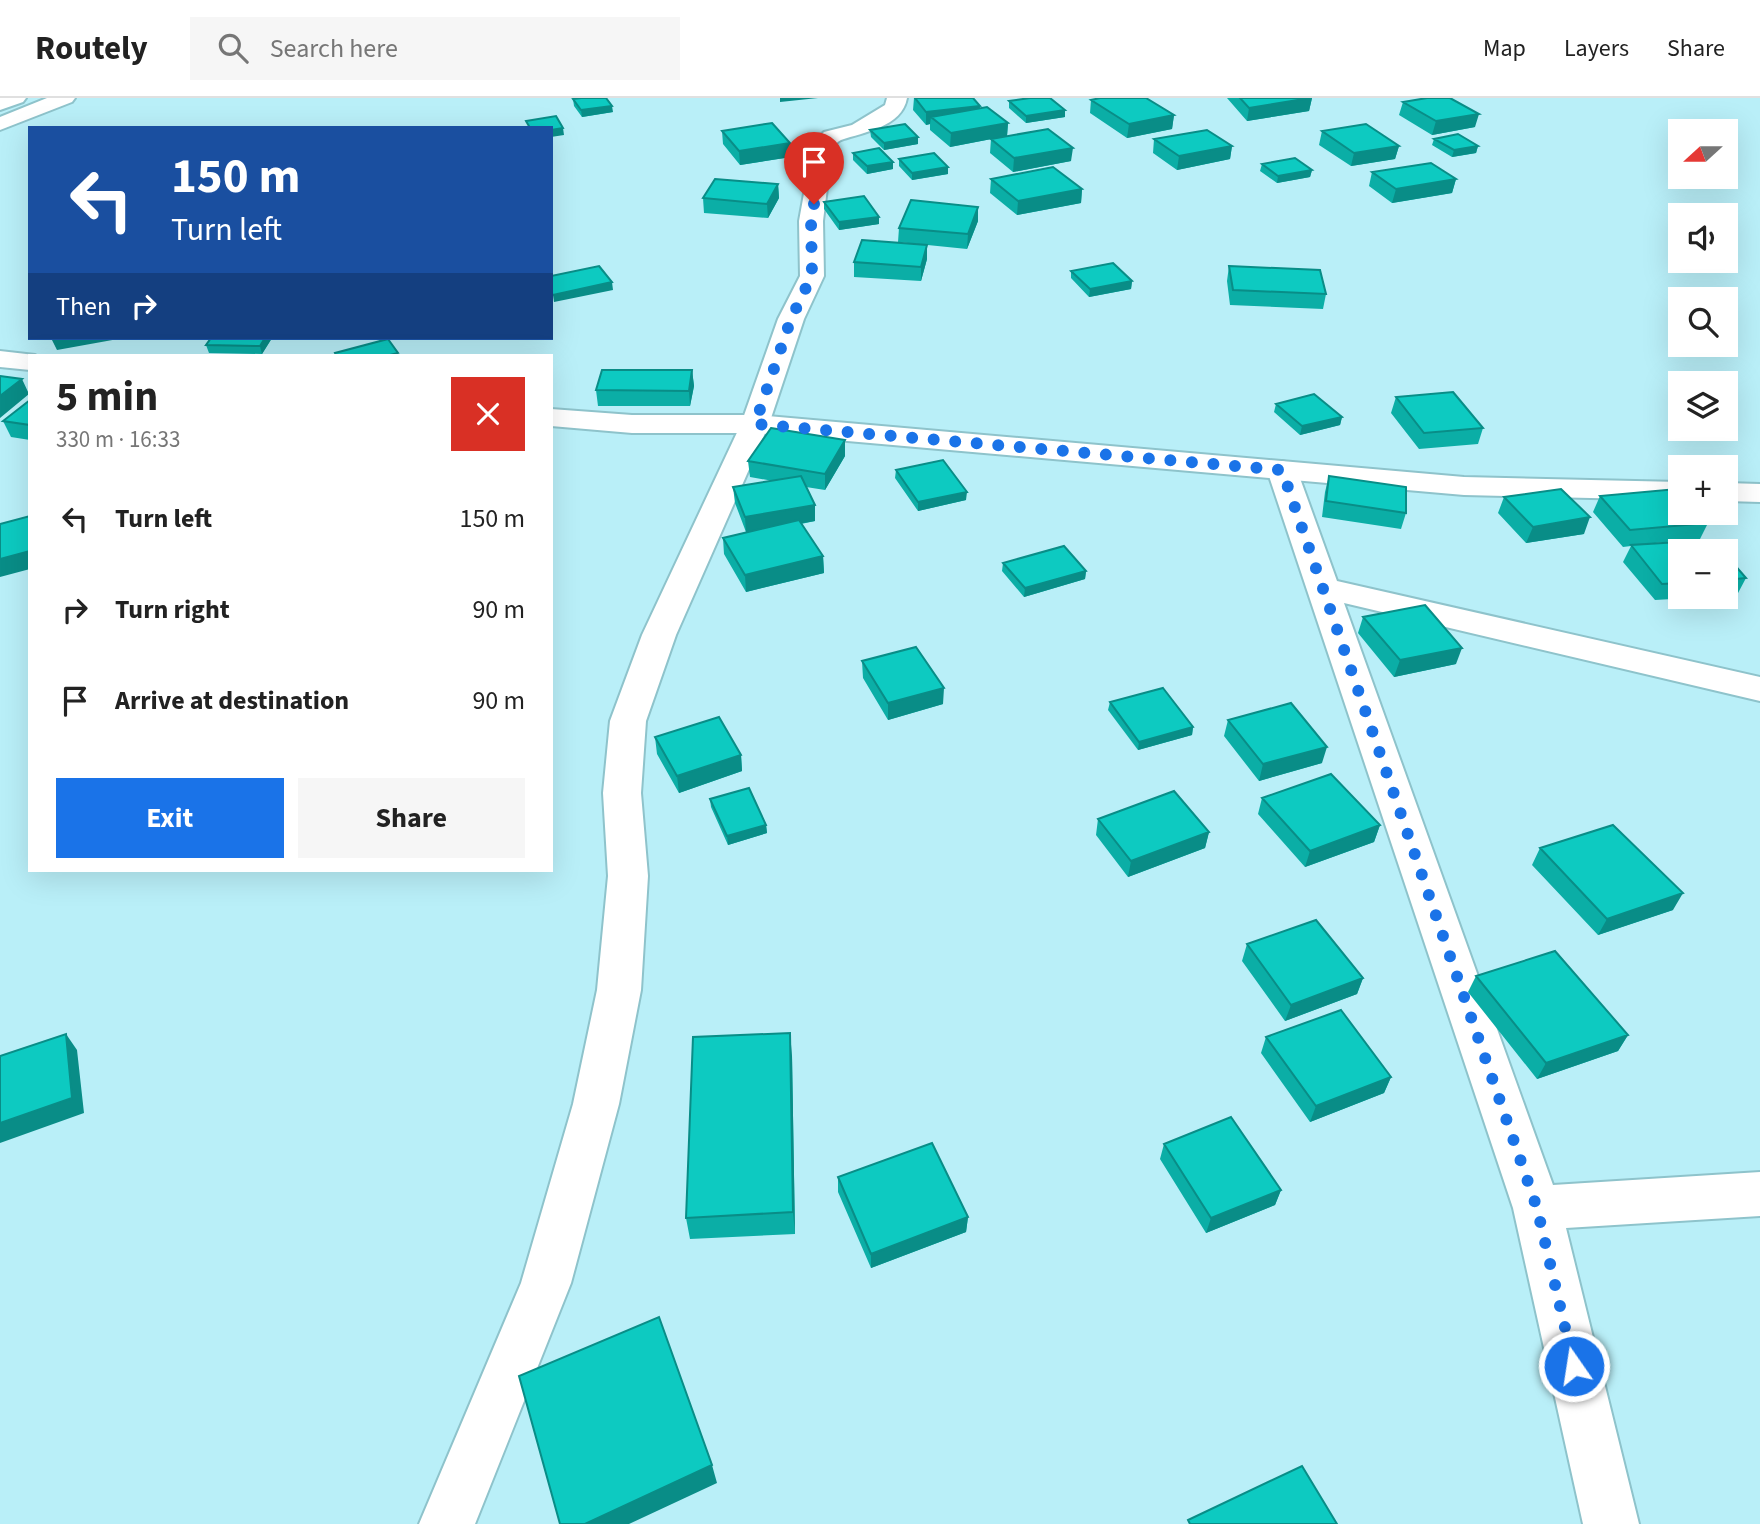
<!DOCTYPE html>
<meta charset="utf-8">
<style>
body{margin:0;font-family:"Source Sans 3",sans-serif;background:#f6f6f6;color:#222;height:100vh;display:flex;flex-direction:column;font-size:26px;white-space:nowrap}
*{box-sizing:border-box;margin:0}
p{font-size:23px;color:#767676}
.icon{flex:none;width:38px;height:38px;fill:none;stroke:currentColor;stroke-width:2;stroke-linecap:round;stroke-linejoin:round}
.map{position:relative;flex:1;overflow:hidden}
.sheet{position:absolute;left:28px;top:256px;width:525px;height:518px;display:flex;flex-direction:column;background:#fff;border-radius:0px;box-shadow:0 7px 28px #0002}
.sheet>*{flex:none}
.top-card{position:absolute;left:28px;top:28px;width:525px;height:214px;border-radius:0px;box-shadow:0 7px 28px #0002;background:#1a4fa0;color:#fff;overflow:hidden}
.needle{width:46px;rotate:249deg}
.controls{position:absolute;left:1668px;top:21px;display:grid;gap:14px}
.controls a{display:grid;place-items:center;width:70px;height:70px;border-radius:0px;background:#fff;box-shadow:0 7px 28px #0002;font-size:35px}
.pin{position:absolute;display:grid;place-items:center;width:60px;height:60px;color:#fff;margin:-72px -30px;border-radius:50% 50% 50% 0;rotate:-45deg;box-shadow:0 0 7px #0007}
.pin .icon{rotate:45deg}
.me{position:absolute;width:77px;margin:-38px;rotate:347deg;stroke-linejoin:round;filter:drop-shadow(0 0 5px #0008)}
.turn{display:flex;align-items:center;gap:24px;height:147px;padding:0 28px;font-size:32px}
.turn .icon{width:91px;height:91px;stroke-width:2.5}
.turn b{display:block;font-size:49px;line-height:60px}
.then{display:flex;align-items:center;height:66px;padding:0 28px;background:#0003;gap:14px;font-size:26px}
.round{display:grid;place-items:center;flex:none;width:74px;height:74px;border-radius:0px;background:#f6f6f6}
.summary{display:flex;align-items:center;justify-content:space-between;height:119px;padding:0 28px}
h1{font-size:42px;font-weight:700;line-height:52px}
.button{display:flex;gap:14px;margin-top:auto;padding:14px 28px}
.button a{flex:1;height:80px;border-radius:0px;background:#1a73e8;color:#fff;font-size:28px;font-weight:700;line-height:80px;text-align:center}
.button a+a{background:#f6f6f6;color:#222}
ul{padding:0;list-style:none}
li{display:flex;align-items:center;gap:21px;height:91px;padding:0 28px}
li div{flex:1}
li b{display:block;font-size:26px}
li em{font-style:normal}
header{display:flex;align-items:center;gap:42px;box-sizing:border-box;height:98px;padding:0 35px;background:#fff;border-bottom:2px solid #e0e0e0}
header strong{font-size:33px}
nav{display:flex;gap:38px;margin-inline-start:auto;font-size:24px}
.search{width:490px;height:63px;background:#f6f6f6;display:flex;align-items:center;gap:18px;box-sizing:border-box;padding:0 24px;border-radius:0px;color:#767676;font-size:26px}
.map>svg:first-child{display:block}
</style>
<header>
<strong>Routely</strong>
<div class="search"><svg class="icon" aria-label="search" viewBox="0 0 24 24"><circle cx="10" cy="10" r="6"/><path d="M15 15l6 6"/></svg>Search here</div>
<nav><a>Map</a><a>Layers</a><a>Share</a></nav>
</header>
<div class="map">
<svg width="1760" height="1426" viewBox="0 0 1760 1426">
<rect width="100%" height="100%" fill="#b9eff8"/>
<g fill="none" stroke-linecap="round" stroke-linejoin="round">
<defs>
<path id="street" d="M887 0H907C902 29 864 34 841 42 835 45 830 52 825 57L827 90 823 123 824 178 804 221 769 326 676 537 646 623 641 695 648 778 641 892 619 1006 571 1185 475 1426H419L521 1185 573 1006 597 892 608 778 603 695 610 623 642 537 741 326 778 221 800 178 799 123 805 90 803 56 824 34 852 27 885 7Z
M1282 363 1293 366 1297 372 1337 483 1760 579V603L1344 505 1553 1087 1760 1074V1118L1566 1130 1639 1426H1583L1513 1110 1267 372 1271 366Z"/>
<path id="secondary" d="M47 0H75L72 4 0 32V19Z
M0 253 35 257H30V272L0 269Z
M551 311 632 317H755L1464 379 1680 384V402L1464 397 755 335H632L551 328Z
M1726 385 1760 386V404L1726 403Z"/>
<path id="highway" d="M0 0H26L23 4 0 12Z"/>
</defs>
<use href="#street" stroke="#8ec3cb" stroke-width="4"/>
<use href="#secondary" stroke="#8ec3cb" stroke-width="4"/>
<use href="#highway" stroke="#8ec3cb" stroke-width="4"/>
<use href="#street" fill="#fff" fill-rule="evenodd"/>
<use href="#secondary" fill="#fff" fill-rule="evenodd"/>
<use href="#highway" fill="#fff" fill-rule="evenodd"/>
</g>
<path fill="#0baea6" d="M914 0H973L980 10 1008 25 1007 38 950 49 930 32V26L926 27 913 12Z
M1227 0H1312L1309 13 1247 23Z
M573 1 613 14 582 19 574 8Z
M1091 2 1174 17 1172 31 1127 40 1090 15Z
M1009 3 1065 12V19L1026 25 1009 10Z
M1403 4 1475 29 1432 37 1399 17Z
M870 32 918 39V46L884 52 871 39Z
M722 33 790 45 791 59 740 67 723 46Z
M1322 33 1399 48 1395 61 1351 68 1319 47Z
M991 41 1071 63 1013 74 990 55Z
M1154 41 1232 48 1230 61 1177 72 1153 55Z
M1434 41 1478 48 1476 55 1452 59 1432 47Z
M853 55 893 71 867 76 853 62Z
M899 61 948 69V76L912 82 899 68Z
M1262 66 1312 72 1310 79 1277 85 1260 73Z
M1372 74 1456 81 1452 95 1392 105 1369 88Z
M991 81 1082 91 1081 105 1017 117 990 95Z
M778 86 779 100 768 120 704 115 703 100Z
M824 104 879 126 839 132 824 111Z
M978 109V123L967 151 898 144 899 130Z
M927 147V161L921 183 854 179V164Z
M1229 168 1326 196 1323 211 1230 207 1227 183Z
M1071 173 1132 183 1131 191 1089 199 1071 180Z
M211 240H272L262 256 209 255 206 247Z
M692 272 694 288 690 308H598L596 292Z
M1396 299 1483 330 1478 346 1419 351 1391 315Z
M30 302V342L11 339 3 323Z
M1276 306 1342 319 1340 327 1300 337 1274 314Z
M845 358 825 392 806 389 815 407V423L801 426 823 458 824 475 746 494 724 456 723 440 746 434 735 405 733 389 773 383 750 379 748 363Z
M896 372 966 402 918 413 895 380Z
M1329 378 1406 415 1401 431 1322 419 1325 394Z
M1600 398 1708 425 1700 441 1644 446 1680 453V499H1707L1655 502 1623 464 1631 448 1623 449 1593 414Z
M1504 399 1584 436 1526 445 1498 415Z
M1003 465 1086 473 1085 481 1024 499 1002 473Z
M1746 480 1737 497H1726V482Z
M1363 519 1456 566 1394 579 1358 535Z
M862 563 943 606 888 622 863 580Z
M1110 604 1193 629 1192 637 1138 652 1108 612Z
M1228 622 1322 665 1259 683 1224 638Z
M655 639 741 657 742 673 679 695 657 656Z
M1262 700 1380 727 1374 744 1305 769 1258 716Z
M710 701 766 727 767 735 728 747 711 709Z
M1098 721 1209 734 1205 750 1128 779 1096 737Z
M1540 750 1673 812 1598 837 1532 767Z
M1247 846 1363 880 1357 896 1285 923 1242 863Z
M1476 878 1628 937 1618 953 1537 981 1468 894Z
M1266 939 1391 979 1384 995 1310 1024 1261 955Z
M792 958 795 1136 690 1141 686 1120Z
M1164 1046 1281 1092 1275 1107 1206 1135 1160 1061Z
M838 1079 968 1119 966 1134 871 1170 838 1094Z"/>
<path fill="#098d87" d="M780 0H818L780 4Z
M1312 0 1309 13 1247 23 1249 10Z
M612 8 613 14 582 19 581 12Z
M980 8 979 21 931 19 930 26 926 27V14Z
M1065 12V19L1026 25V18Z
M1479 16 1475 29 1432 37 1436 23Z
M1174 17 1172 31 1127 40 1129 26Z
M1008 25 1007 38 950 49 951 35Z
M563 30 564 37 551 39V32Z
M918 39V46L884 52V45Z
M790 45 791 59 740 67 739 53Z
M1232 48 1230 61 1177 72 1179 58Z
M1399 48 1395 61 1351 68 1354 55Z
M1478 48 1476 55 1452 59 1454 52Z
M1073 50 1071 63 1013 74 1014 60Z
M893 64V71L867 76V68Z
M948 69V76L912 82V75Z
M1312 72 1310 79 1277 85 1278 78Z
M1456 81 1452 95 1392 105 1396 91Z
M778 86 779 100 768 120 767 106Z
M1082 91 1081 105 1017 117 1018 103Z
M978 109V123L967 151 968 136Z
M879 119V126L839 132V124Z
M927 147V161L921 183V169Z
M1132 183 1131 191 1089 199 1090 191Z
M612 184 613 192 554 204 553 197Z
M51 240H118V241L57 252Z
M265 240H272L262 256 260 248Z
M692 272 694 288 690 308 689 293Z
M22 281 29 296 0 320V298Z
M1342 319 1340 327 1300 337 1302 328Z
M845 342V358L825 392V376Z
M967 394 966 402 918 413V404Z
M815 407V423L746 435 745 419Z
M1590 419 1584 436 1526 445 1533 429Z
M30 453V471L0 479V461Z
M823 458 824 475 746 494 745 477Z
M1086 473 1085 481 1024 499 1025 490Z
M1462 550 1456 566 1394 579 1400 562Z
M944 590 943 606 888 622V605Z
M1193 629 1192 637 1138 652 1139 644Z
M1327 649 1322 665 1259 683 1263 666Z
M741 657 742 673 679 695 677 678Z
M766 727 767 735 728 747 727 738Z
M1380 727 1374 744 1305 769 1310 753Z
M1209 734 1205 750 1128 779 1131 763Z
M1683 795 1673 812 1598 837 1607 821Z
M1363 880 1357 896 1285 923 1291 907Z
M790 935 792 958 795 1136 793 1114Z
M66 936 77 952 84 1015 0 1045V1025Z
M1628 937 1618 953 1537 981 1546 965Z
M1391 979 1384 995 1310 1024 1316 1008Z
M1281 1092 1275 1107 1206 1135 1211 1120Z
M968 1119 966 1134 871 1170V1156Z
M712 1367 717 1385 629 1426H585Z"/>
<path fill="#0dcac1" stroke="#098d87" stroke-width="2" d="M581 0H606L612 8 581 12 573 1Z
M915 0H973L980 8 926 14Z
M1030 0H1050L1065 12 1026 18 1009 3Z
M1100 0H1146L1174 17 1129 26 1091 2Z
M1240 0H1310L1249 10Z
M1427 0H1450L1479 16 1436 23 1403 4Z
M987 9 1008 25 951 35 931 19Z
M556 18 563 30 551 32V30H530L526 23Z
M772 25 790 45 739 53 722 33Z
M905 26 918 39 884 45 870 32Z
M1366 26 1399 48 1354 55 1322 33Z
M1048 31 1073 50 1014 60 991 41Z
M1207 32 1232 48 1179 58 1154 41Z
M1458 36 1478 48 1454 52 1434 41Z
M879 50 893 64 867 68 853 55Z
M934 55 948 69 912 75 899 61Z
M1295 60 1312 72 1278 78 1262 66Z
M1431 65 1456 81 1396 91 1372 74Z
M1053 69 1082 91 1018 103 991 81Z
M715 81 778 86 767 106 703 100Z
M864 98 879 119 839 124 824 104Z
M911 102 978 109 968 136 899 130Z
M862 142 927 147 921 169 854 164Z
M1113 165 1132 183 1090 191 1071 173Z
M599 168 612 184 553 197 551 195V178Z
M1229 168 1320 172 1326 196 1233 192Z
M211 240H265L260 248 206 247Z
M388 241 398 255 390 257H336L335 255Z
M602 272H692L689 293 596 292Z
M0 278 22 281 0 298Z
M1453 294 1483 330 1424 335 1396 299Z
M1314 296 1342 319 1302 328 1276 306Z
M30 302V327L3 323Z
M771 330 845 342 825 376 748 363Z
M943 362 967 394 918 404 896 372Z
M801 378 815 407 745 419 733 389Z
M1329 378 1406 389V415L1326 403Z
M1561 391 1590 419 1533 429 1504 399Z
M1677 391 1680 395V415H1699L1708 425 1630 432 1600 398Z
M30 418V453L0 461V426Z
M799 422 823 458 745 477 723 440Z
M1712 442 1722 453H1680V485L1662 486 1631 447Z
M1064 448 1086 473 1025 490 1003 465Z
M1726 457 1746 480 1726 482Z
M1425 507 1462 550 1400 562 1363 519Z
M916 549 944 590 888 605 862 563Z
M1163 590 1193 629 1139 644 1110 604Z
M1291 605 1327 649 1263 666 1228 622Z
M719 619 741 657 677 678 655 639Z
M1331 676 1380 727 1310 753 1262 700Z
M749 690 766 727 727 738 710 701Z
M1174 693 1209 734 1131 763 1098 721Z
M1613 727 1683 795 1607 821 1540 750Z
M1316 822 1363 880 1291 907 1247 846Z
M1555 853 1628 937 1546 965 1476 878Z
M1341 912 1391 979 1316 1008 1266 939Z
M790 935 793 1114 686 1120 693 939Z
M66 936 72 1000 0 1025V958Z
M1231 1019 1281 1092 1211 1120 1164 1046Z
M932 1045 968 1119 871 1156 838 1079Z
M659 1219 712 1367 585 1426H560L519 1278Z
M1302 1368 1337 1426H1190L1188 1422Z"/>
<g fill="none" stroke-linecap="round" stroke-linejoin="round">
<path stroke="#1a73e8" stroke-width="12" stroke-dasharray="0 21.6" d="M814 106 811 122 812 177 791 221 755 326 1282 372 1537 1110 1574 1268"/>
</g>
</svg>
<div class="controls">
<a><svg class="needle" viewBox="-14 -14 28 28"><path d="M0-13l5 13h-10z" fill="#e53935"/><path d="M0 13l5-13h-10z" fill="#767676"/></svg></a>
<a><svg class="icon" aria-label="sound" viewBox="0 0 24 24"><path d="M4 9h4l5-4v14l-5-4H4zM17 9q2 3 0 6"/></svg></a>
<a><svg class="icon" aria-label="search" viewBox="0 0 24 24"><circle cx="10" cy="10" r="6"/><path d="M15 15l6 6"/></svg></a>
<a><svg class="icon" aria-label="layers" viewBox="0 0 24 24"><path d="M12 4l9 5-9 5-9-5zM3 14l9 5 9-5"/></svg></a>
<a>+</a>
<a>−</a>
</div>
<div class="pin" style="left:814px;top:106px;background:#d93025"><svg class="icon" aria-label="arrive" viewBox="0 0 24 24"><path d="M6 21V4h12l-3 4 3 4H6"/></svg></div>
<svg class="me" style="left:1574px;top:1268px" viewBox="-20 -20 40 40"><circle r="17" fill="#1a73e8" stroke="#fff" stroke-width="3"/><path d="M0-11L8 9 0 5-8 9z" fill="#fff"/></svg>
<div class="top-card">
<div class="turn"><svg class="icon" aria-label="left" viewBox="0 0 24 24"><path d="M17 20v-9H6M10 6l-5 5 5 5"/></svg><div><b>150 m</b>Turn left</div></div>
<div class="then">Then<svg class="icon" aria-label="right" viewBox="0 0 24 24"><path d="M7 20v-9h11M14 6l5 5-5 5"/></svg></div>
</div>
<section class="sheet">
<div class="summary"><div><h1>5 min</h1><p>330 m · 16:33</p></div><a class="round" style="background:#d93025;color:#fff"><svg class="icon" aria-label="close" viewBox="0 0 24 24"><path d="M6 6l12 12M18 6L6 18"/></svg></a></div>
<ul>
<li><svg class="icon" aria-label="left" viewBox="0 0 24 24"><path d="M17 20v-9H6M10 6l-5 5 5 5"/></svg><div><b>Turn left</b></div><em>150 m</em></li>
<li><svg class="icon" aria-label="right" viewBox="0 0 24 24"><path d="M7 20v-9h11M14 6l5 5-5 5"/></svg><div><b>Turn right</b></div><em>90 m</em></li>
<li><svg class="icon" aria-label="arrive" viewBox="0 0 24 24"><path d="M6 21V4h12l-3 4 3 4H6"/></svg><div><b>Arrive at destination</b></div><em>90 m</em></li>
</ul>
<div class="button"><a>Exit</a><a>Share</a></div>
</section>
</div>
